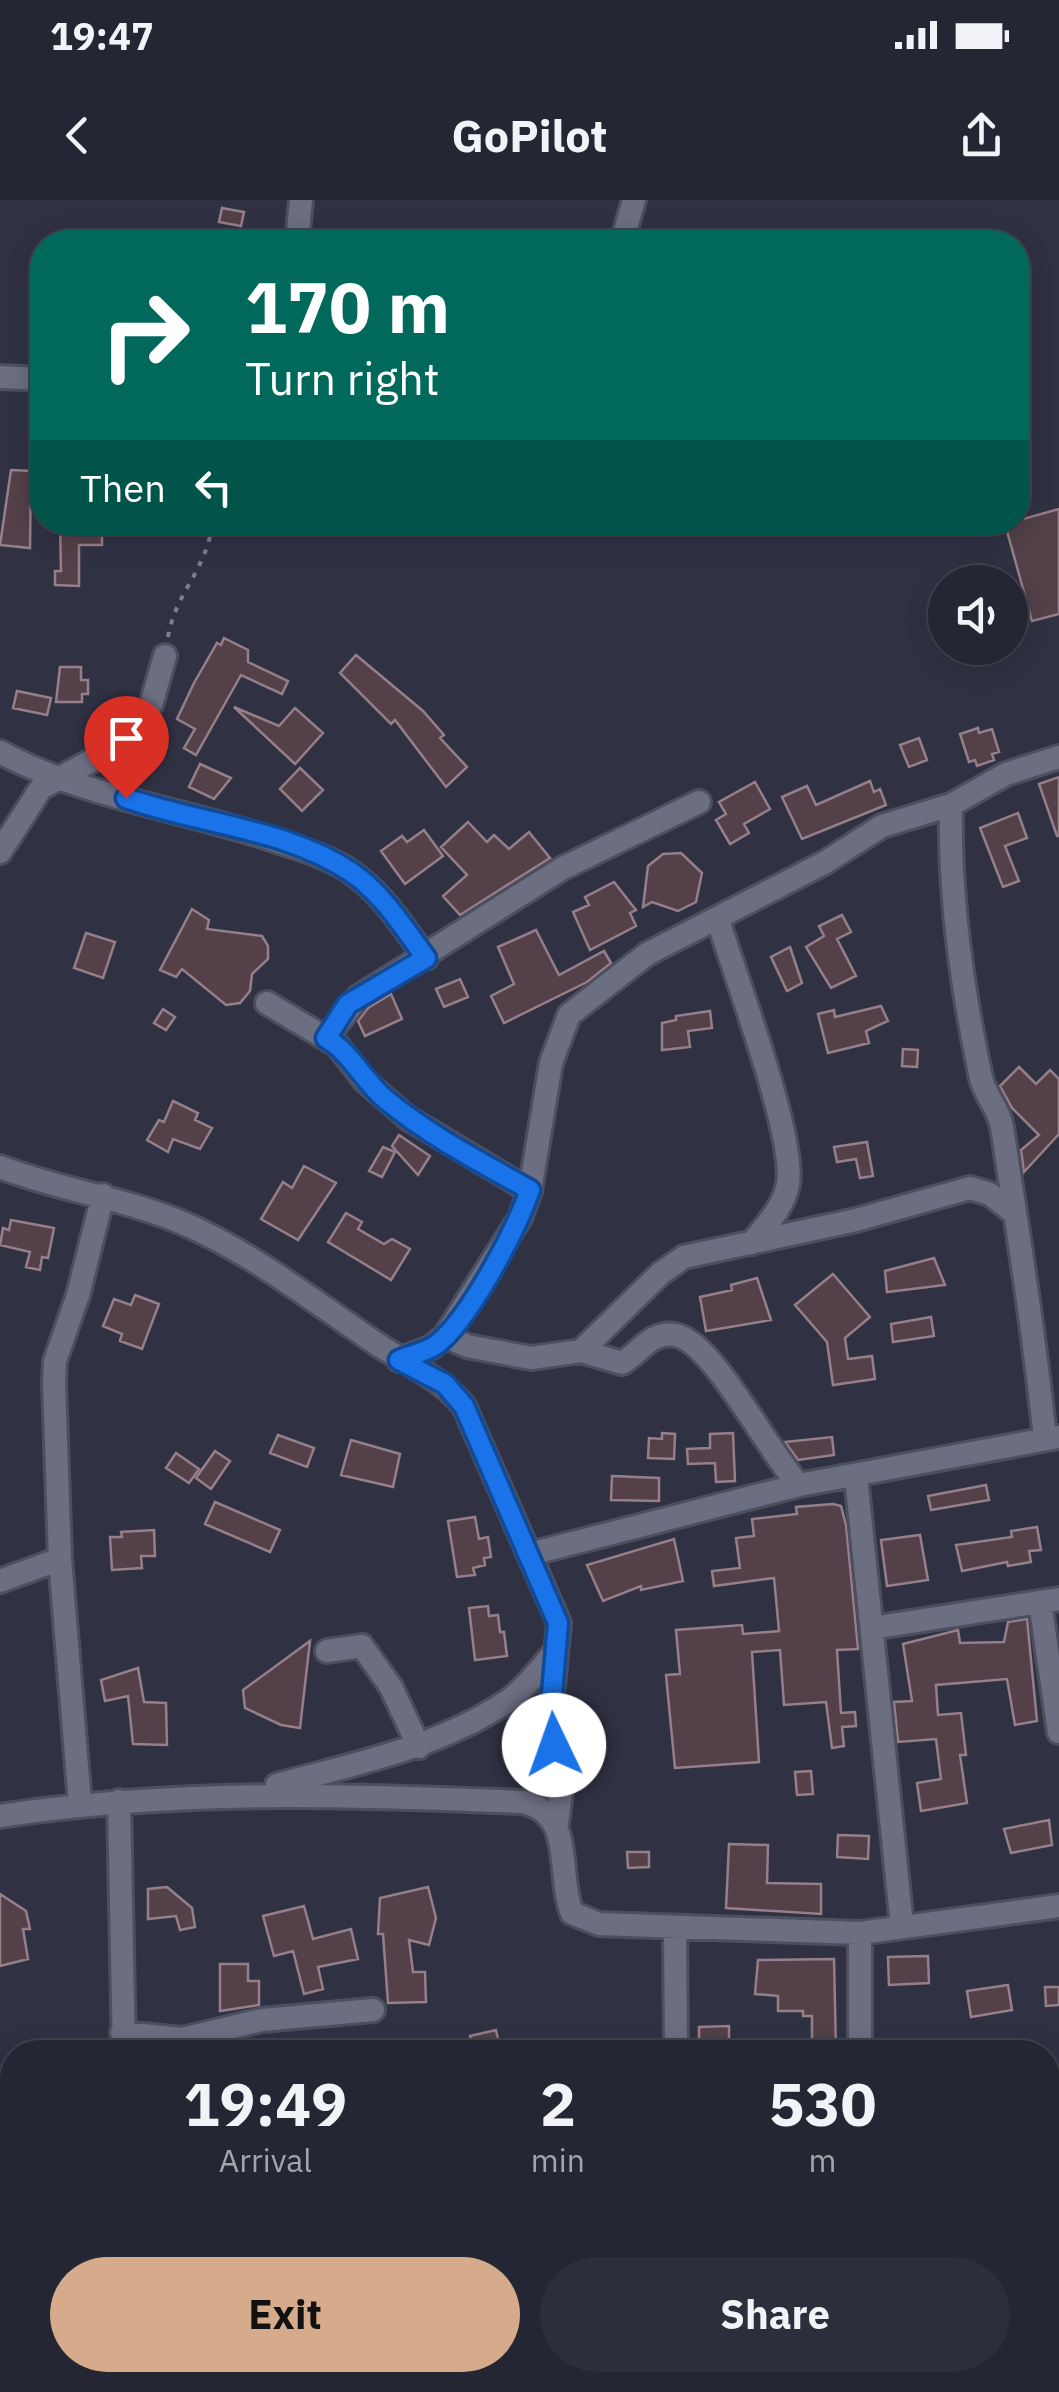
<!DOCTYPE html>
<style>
body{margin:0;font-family:"IBM Plex Sans",sans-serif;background:#2c2e3b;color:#f1f3f6;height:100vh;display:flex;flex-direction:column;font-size:38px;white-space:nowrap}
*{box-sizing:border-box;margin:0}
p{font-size:32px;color:#a3a5ac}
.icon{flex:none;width:55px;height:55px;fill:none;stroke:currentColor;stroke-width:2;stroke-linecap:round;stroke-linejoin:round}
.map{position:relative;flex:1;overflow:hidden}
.drawer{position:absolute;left:0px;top:1840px;width:1060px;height:352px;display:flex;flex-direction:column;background:#242633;border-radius:40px 40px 0 0;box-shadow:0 5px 25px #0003,0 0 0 2px #41434e}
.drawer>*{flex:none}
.hud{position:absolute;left:30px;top:30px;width:1000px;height:305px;border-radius:40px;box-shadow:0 5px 25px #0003,0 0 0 2px #41434e;background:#00695c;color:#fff;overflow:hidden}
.tools{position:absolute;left:928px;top:365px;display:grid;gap:20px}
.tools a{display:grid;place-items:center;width:100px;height:100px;border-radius:50%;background:#242633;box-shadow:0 5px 25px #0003,0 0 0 2px #41434e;font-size:50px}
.pin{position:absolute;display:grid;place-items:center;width:85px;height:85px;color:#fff;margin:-102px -42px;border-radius:50% 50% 50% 0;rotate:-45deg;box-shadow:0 0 10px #0007}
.pin .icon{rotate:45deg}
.me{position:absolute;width:110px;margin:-55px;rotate:357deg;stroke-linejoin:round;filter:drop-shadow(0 0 8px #0008)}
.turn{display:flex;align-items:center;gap:35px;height:210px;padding:0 50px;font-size:45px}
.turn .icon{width:130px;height:130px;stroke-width:2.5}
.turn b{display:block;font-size:70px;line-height:85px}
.then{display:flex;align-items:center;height:95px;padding:0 50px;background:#0003;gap:20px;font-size:38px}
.eta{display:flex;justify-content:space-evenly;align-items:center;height:170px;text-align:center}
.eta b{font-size:60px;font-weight:700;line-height:70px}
.button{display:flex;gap:20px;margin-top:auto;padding:20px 50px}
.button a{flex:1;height:115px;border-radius:60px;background:#d6ab8b;color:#111;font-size:40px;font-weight:700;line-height:115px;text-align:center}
.button a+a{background:#2c2e3b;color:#f1f3f6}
.status{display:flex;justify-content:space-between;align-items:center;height:70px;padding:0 50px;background:#242633;direction:ltr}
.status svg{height:28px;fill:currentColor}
header{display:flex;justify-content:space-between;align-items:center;height:130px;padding:0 50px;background:#242633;font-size:45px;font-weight:700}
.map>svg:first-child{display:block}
</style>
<div class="status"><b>19:47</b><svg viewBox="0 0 49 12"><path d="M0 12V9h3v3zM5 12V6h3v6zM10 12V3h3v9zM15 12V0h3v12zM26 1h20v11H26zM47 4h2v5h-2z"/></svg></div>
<header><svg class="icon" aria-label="back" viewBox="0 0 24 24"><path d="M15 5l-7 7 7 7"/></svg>GoPilot<svg class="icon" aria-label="share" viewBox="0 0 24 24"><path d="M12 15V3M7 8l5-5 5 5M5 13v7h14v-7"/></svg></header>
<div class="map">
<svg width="1059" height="2192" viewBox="0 0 1059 2192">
<rect width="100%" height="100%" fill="#303244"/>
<path fill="#534049" stroke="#957f89" stroke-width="2.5" d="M222 8 244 12 241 26 219 22Z
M11 270 31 271 30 348 0 345Z
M1059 309V414L1032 421 1005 324Z
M60 322H102V345H79V386L55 385V371H61Z
M224 438 248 450V462L288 481 282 494 241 475 196 555 184 548 195 529 177 519 194 483 217 443 221 445Z
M356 455 423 511 444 535 440 538 467 567 446 587 395 520 391 524 340 473Z
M60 467H81V480H88V494H82V502H56Z
M17 491 51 498 47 515 13 508Z
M234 507 279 526 295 508 323 533 295 564Z
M978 528 979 533 992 529 999 552 992 554 994 560 977 566 975 560 969 562 960 534Z
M919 538 927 560 909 567 900 545Z
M200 564 231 578 214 599 189 587Z
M300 568 323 590 302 611 280 589Z
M1059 577V636H1057L1039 584Z
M870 581 874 592 880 589 886 605 802 639 782 597 807 586 816 605Z
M755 582 770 609 744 624 749 633 730 644 716 620 726 614 719 602Z
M1018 613 1027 638 1005 646 1019 681 1003 687 980 628Z
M468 622 487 642 494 635 509 649 529 632 550 658 460 715 443 696 467 675 441 647Z
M424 630 443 656 405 684 381 651 402 636 407 642Z
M681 653 702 673 696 702 678 711 652 702 643 707 648 666 663 654Z
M614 682 636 710 630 713 636 726 590 750 573 712 589 705 585 697Z
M192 709 209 720 207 729 262 736 268 746V759L252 774 250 791 240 803 226 805 182 769 176 777 160 770Z
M842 715 851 732 837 739 856 776 831 788 806 747 824 736 819 726Z
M536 730 559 775 604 751 611 763 587 782 504 823 491 796 514 784 498 747Z
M86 733 115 742 103 778 74 768Z
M790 747 802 783 787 791 771 757Z
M460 779 468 797 444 807 436 789Z
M391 794 402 819 365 836 358 821 368 808Z
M881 806 888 821 866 831 869 843 828 853 818 814 834 810 835 817Z
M163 809 175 817 166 830 154 823Z
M710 811 712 828 688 831 690 847 662 850V823L676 820V816Z
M903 849 918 850 917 867 902 866Z
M1019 867 1036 884 1050 870 1059 879V934L1024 972 1021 950 1039 935 1012 908 1000 886Z
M173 901 198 913 195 920 212 928 200 949 173 939 168 952 147 940 159 920 164 922Z
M399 935 430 956 418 975 392 946Z
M867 942 873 976 860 978 856 959 837 962 834 947Z
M383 947 395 952 382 977 369 971Z
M304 966 336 983 298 1040 261 1019 283 982 292 988Z
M346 1013 362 1022 358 1029 384 1044 392 1039 410 1049 391 1080 328 1042Z
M11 1020 54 1028 48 1058 42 1057 40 1070 26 1067 30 1052 0 1045 3 1028 9 1030Z
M934 1058 945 1085 887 1092 885 1071Z
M833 1074 870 1117 845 1138 848 1159 872 1156 875 1179 833 1185 827 1142 795 1105Z
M757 1078 771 1120 706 1131 700 1097 732 1090 731 1085Z
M135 1095 159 1104 142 1149 120 1141 122 1134 103 1126 114 1099 131 1105Z
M931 1117 934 1136 893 1142 891 1124Z
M662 1233 675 1234 674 1259 648 1258 649 1238 662 1239Z
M733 1233 735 1281 716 1282 715 1263 688 1264 687 1249 710 1248V1234Z
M278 1235 314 1248 307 1267 270 1253Z
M832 1237 834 1255 798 1260 785 1242Z
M351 1240 400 1254 393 1287 341 1275Z
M215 1251 230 1261 211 1289 196 1278Z
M176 1253 199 1269 189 1283 166 1268Z
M612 1276 659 1278V1301L611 1300Z
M986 1285 989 1300 931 1310 928 1296Z
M215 1302 280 1330 270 1352 205 1324Z
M833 1304 841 1306 846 1325 858 1449 837 1450 841 1513 855 1512 856 1526 842 1527 844 1546 832 1548 826 1502 784 1505 780 1450 752 1452 759 1562 675 1568 666 1475 680 1474 676 1430 742 1425 743 1434 779 1431 774 1378 714 1386 712 1371 740 1368 736 1338 754 1336 752 1319 797 1314 796 1307Z
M475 1317 479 1339 488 1337 491 1357 484 1358 485 1365 473 1368 475 1375 457 1377 448 1321Z
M1037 1327 1041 1350 1029 1351 1031 1362 1008 1366 1007 1362 962 1371 956 1345 1012 1337 1011 1331Z
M154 1330 155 1356H141L142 1368 112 1370 110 1337H122L121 1332Z
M920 1335 928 1380 887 1386 881 1340Z
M674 1339 683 1381 641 1390V1386L603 1401 587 1365Z
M488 1406 489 1416 498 1415 500 1432H504L507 1456 475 1460 469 1408Z
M1027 1419 1037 1521 1015 1525 1007 1479 936 1485 938 1515 961 1513 966 1555H960L967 1603 921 1611 917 1583 941 1579 936 1539 898 1542 894 1502 912 1501 903 1444 958 1430 960 1443 1004 1442 1008 1422Z
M310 1441 300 1528 281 1525 245 1508 243 1490Z
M138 1468 144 1502 166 1503 167 1545 133 1544 128 1496 105 1501 101 1480Z
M811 1571 813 1594 797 1595 795 1572Z
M1049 1620 1052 1645 1011 1653 1004 1629Z
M838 1635 869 1636 868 1659 837 1657Z
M729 1644 768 1645 767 1683 821 1684V1714L726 1708Z
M627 1652H649V1667L628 1668Z
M167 1687 192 1708 195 1727 180 1730 176 1716 148 1719V1689Z
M428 1687 436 1718 429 1745 409 1740 413 1772H425L426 1802 388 1803 383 1734H378L380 1698Z
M0 1694 26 1711 30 1729H23L28 1759 0 1766Z
M304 1706 313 1739 351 1729 358 1759 318 1767 323 1789 304 1794 293 1751 274 1756 263 1716Z
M928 1756 929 1783 889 1785 888 1757Z
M834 1759 836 1852H812V1816H803V1811H778V1796L755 1794 758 1760Z
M220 1764H248V1781H259V1805L220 1811Z
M1008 1785 1012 1810 971 1817 967 1791Z
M1045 1787H1059V1805L1046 1806Z
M729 1826V1852H699V1827Z
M496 1830 501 1852H474L470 1836Z"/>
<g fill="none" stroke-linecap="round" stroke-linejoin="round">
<defs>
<path id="minor" d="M297 42 301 0
M622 42 634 0
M0 177 42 179
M0 552C80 596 186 610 274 640 300 649 328 656 351 672 382 693 404 728 426 758
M951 605C949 696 962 789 981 878 985 896 999 908 1002 927 1018 1031 1034 1134 1045 1238
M0 652 41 588 104 554 134 528 151 505 165 456
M718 720C735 775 796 937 788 984 784 1007 766 1025 752 1043
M267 803 337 845 365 881 408 918 530 991
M326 838 358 797 563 668 699 602
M0 967C60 990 123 998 183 1023 250 1052 311 1099 371 1140 404 1163 438 1175 464 1206L559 1423 550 1517 562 1586 557 1623
M445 1136 467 1146 531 1158 581 1151 622 1163C640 1153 650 1131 675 1135 712 1140 768 1252 799 1285
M581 1151 661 1073 684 1057 856 1020 970 988 990 994 1014 1013
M399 1160 432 1147 445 1136 520 1018 530 991 551 863 569 815 647 754 824 663 882 626 951 605 1006 574 1059 557
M856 1277 902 1726
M530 1354 799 1285 1058 1237
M0 1381 60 1359
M1040 1402 1059 1532
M872 1428 1059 1399
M327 1451 362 1446 391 1487 419 1547
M277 1585C357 1563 437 1548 508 1501 526 1488 541 1467 556 1451
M119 1601 124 1852
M80 1604 60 1359 54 1183 55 1161 78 1095 103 995
M0 1616C179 1589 343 1595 523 1602 576 1614 556 1673 572 1713L599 1724 860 1733 1059 1706
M675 1728 676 1852
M122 1833 182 1839 262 1820 373 1810
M860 1852V1733
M0 2005 12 2006
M1048 2054 1059 2052
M100 2180 105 2192
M688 2180V2192
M219 2192 224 2180
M853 2192V2180"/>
</defs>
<use href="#minor" stroke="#4e4f5e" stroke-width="28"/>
<path stroke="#7d7f8e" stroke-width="4" stroke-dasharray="5 8" stroke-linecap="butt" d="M168 437C176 391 205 374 213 322"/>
<use href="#minor" stroke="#6c6e82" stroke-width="22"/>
</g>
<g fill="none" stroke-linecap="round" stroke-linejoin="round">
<defs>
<path id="route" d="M126 598C198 624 285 628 351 672 382 693 404 728 426 758L348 804 326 838C350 852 363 880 385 899 430 936 480 962 530 990 516 1030 469 1120 436 1145 426 1152 411 1155 399 1160L445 1184 464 1206 558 1423 550 1517 554 1545"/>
</defs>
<use href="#route" stroke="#114b97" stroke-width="25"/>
<use href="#route" stroke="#1a73e8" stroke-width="18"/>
</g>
</svg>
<div class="tools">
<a><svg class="icon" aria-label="sound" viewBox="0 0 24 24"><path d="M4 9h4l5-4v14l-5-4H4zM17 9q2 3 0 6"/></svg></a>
</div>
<div class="pin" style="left:126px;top:598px;background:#d93025"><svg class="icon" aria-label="arrive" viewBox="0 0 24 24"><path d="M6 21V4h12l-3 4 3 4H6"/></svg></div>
<svg class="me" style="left:554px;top:1545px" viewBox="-20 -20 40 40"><circle r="19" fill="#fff"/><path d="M0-13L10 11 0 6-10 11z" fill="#1a73e8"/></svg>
<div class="hud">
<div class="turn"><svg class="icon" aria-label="right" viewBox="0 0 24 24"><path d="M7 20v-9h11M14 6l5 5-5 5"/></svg><div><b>170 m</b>Turn right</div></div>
<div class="then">Then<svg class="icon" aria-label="left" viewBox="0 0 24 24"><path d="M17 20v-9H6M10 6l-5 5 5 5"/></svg></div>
</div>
<section class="drawer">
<div class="eta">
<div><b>19:49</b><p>Arrival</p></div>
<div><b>2</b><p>min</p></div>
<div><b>530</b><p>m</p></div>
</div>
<div class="button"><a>Exit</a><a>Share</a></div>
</section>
</div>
